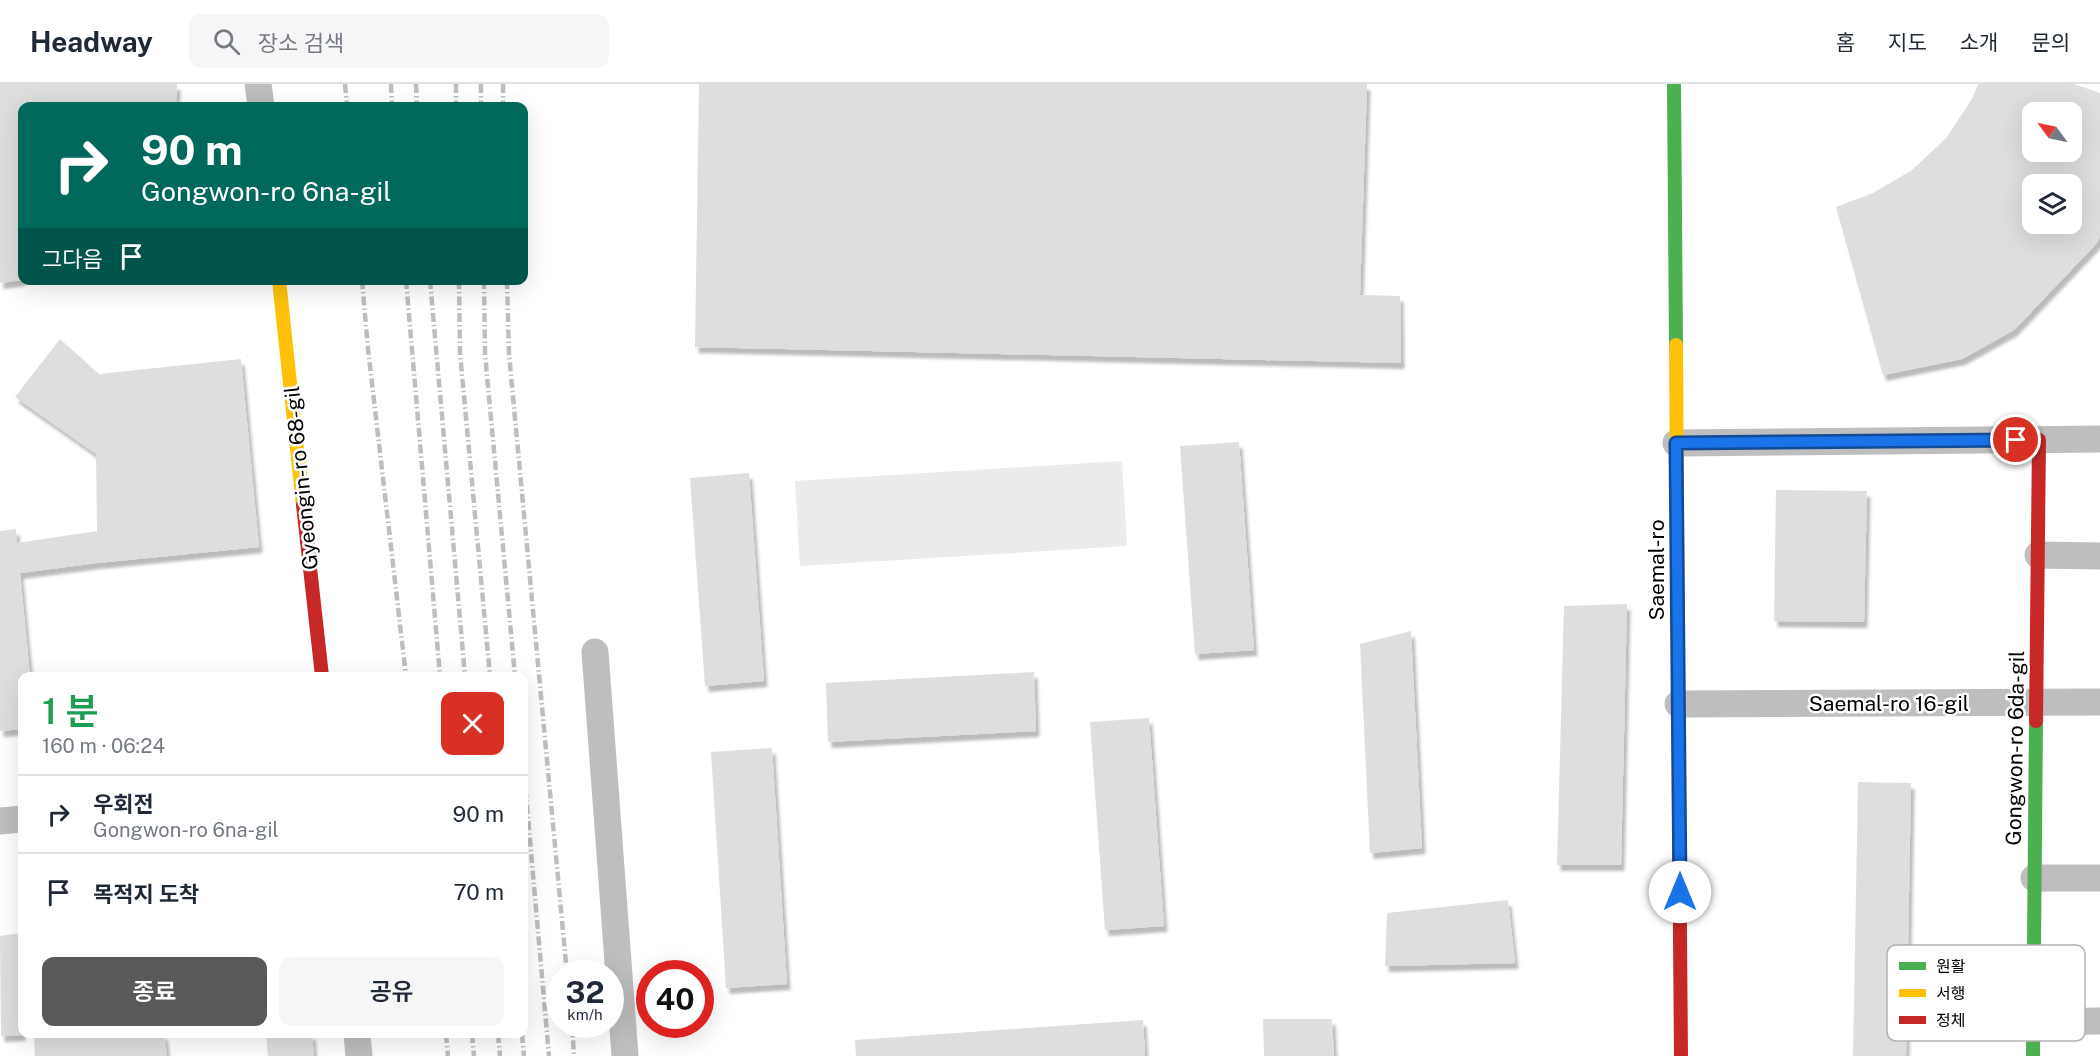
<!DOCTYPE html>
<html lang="ko">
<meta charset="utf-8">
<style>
body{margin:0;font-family:"Public Sans","Noto Sans KR",sans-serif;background:#f6f6f7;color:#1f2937;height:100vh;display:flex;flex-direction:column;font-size:22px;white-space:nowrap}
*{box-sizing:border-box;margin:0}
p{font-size:20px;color:#747a83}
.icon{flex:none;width:33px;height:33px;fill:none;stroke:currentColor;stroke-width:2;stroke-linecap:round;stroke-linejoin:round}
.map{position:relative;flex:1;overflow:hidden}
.details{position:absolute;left:18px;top:588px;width:510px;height:366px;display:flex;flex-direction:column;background:#fff;border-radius:12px;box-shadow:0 6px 24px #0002}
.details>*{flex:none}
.top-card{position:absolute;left:18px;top:18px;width:510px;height:183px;border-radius:12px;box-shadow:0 6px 24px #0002;background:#00695c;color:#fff;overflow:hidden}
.needle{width:39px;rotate:303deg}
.controls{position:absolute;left:2022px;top:18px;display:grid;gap:12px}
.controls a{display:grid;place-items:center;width:60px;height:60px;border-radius:12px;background:#fff;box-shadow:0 6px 24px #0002;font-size:30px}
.speed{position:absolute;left:546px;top:876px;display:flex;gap:12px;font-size:30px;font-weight:700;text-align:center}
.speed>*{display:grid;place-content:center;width:78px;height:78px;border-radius:50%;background:#fff;box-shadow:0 6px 24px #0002;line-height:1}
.speed small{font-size:15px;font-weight:400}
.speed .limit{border:9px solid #d22;background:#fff;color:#111}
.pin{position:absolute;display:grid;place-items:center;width:51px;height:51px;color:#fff;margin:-26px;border:3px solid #fff;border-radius:50%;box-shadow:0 2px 6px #0007}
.me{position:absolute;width:66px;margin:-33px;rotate:0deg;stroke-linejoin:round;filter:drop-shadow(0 0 4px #0008)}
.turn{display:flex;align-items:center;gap:21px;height:126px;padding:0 24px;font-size:27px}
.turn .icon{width:78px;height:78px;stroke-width:2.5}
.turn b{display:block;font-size:42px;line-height:51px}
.then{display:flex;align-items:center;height:57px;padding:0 24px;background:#0003;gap:12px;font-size:22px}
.round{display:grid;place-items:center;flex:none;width:63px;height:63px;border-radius:12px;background:#f6f6f7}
.overview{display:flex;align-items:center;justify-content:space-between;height:102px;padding:0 24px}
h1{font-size:36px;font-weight:600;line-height:45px;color:#1e9e55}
.primary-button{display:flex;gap:12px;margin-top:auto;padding:12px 24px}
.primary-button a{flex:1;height:69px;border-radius:12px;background:#595959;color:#fff;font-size:24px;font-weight:600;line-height:69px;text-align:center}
.primary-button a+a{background:#f6f6f7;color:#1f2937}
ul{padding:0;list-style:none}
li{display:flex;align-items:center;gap:18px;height:78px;padding:0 24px;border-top:2px solid #e0e1e3}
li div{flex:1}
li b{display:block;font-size:22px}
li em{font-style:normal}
header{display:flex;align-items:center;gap:36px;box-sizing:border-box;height:84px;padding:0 30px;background:#fff;border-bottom:2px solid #e0e1e3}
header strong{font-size:28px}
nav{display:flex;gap:33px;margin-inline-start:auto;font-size:21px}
.search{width:420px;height:54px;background:#f6f6f7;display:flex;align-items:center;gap:15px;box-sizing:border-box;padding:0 21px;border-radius:12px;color:#747a83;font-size:22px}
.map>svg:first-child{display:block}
</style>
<header>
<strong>Headway</strong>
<div class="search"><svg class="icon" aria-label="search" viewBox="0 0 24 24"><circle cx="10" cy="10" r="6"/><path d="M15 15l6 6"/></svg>장소 검색</div>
<nav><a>홈</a><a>지도</a><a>소개</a><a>문의</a></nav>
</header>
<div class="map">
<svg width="2100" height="972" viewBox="0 0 2100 972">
<defs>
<filter id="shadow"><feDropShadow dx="3.5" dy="6" stdDeviation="1.5" flood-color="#0004"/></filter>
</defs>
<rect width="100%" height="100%" fill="#fff"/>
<path fill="#ebebeb" d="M1122 377 1127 462 800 482 795 397Z"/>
<path fill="#dedede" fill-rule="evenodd" filter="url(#shadow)" d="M0 0H177L176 22H22V196L0 199Z
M699 0H1367L1360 211 1400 212 1401 279 695 263Z
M1978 0H2074L2100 9V153L2096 160 2014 246 1962 275 1883 291 1836 123 1873 109 1912 86 1946 54 1972 15ZM2032 28H2072V68H2032ZM2032 100H2072V140H2032Z
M60 255 99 290 241 275 259 463 97 479 20 489 30 592H22V645L0 647V447L16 445 17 459 97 447 96 370 15 313Z
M1239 358 1254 566 1195 570 1180 362Z
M749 389 764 597 705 602 690 394Z
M1776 406 1867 407 1864 538 1774 537Z
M1627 520 1621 781H1557L1564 522Z
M1411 547 1422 764 1370 769 1360 560Z
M1034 588 1036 647 828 658 826 599Z
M1149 634 1164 842 1105 846 1090 638Z
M772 664 787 900 726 904 711 668Z
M1858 698 1911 699 1906 972H1853Z
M1508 816 1515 879 1385 882 1387 829Z
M22 849V951L1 952 0 852Z
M1263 935H1332L1334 972H1264Z
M1143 936 1145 972H856L855 956Z
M34 950H164L167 972H35Z
M266 950H312L314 972H268Z"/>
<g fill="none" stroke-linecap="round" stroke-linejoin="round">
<path stroke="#bebebe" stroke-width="27" d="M258 0 261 22
M1676 359 2100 355
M2038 471 2100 472
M595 568 625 972
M1678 620 2100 618
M0 737 22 735
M2034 794H2100
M2033 938 2100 937
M357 950 359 972"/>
<path stroke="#4caf50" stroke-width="14" d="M1674 0 1676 261
M2033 972 2036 637"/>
<path stroke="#ffc107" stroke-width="14" d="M279 196 303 421
M1676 261 1679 731"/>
<path stroke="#c62828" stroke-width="14" d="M303 421 322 592
M2036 637 2039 356
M1679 731 1681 972"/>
<path stroke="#bebebe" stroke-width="4.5" stroke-dasharray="9 3 1.5 3" stroke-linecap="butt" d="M345 0 347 22
M391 0 392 22
M416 0 417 22
M456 0V22
M481 0V22
M503 0V22
M362 196 368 265 406 592
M406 196 440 592
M430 196 465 592
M459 196 460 269 490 592
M484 196 485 270 515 592
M507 196 509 270 567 890
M524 688 549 972
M572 940 574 972
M446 950 448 972
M472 950 474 972
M498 950 500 972
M522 950 524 972"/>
</g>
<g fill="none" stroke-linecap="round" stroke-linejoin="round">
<defs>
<path id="route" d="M1680 808 1676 359 2016 356"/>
</defs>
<use href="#route" stroke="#114b97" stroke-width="15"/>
<use href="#route" stroke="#1a73e8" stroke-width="10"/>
</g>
<g text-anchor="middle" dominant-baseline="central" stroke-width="5" stroke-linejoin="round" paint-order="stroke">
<g font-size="21" fill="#000" stroke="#fff">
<text transform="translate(301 394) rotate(-96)">Gyeongin-ro 68-gil</text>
<text transform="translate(1656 486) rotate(-90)">Saemal-ro</text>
<text x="1889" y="619">Saemal-ro 16-gil</text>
<text transform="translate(2015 664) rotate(-89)">Gongwon-ro 6da-gil</text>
</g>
</g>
<rect x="1887" y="861" width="198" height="96" rx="9" fill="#fff" stroke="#b2b2b2" stroke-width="1.5"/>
<rect x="1899" y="878" width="27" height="8" fill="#4caf50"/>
<rect x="1899" y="905" width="27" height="8" fill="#ffc107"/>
<rect x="1899" y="932" width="27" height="8" fill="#c62828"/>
<g font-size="16" fill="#000">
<text x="1936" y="888">원활</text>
<text x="1936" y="915">서행</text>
<text x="1936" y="942">정체</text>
</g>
</svg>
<div class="controls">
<a><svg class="needle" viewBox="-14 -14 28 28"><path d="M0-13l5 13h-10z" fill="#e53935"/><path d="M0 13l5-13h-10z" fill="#747a83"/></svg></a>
<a><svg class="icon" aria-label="layers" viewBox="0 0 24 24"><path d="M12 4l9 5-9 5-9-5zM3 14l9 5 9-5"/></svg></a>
</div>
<div class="speed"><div>32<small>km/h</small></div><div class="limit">40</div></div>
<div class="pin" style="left:2016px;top:356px;background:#d93025"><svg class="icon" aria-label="arrive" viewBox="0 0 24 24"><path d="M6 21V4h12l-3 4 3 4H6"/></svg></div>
<svg class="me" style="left:1680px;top:808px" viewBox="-20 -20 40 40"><circle r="19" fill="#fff"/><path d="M0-13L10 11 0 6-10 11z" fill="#1a73e8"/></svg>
<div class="top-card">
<div class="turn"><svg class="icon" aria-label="right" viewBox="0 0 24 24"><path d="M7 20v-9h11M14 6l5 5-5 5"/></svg><div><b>90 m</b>Gongwon-ro 6na-gil</div></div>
<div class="then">그다음<svg class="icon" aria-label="arrive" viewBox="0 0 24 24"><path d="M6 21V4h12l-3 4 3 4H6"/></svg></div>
</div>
<section class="details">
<div class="overview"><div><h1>1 분</h1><p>160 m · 06:24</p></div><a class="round" style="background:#d93025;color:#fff"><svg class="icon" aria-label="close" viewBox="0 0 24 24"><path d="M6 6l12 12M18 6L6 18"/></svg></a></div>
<ul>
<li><svg class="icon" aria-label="right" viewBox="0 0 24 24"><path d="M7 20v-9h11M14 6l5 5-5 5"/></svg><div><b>우회전</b><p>Gongwon-ro 6na-gil</p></div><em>90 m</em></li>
<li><svg class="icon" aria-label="arrive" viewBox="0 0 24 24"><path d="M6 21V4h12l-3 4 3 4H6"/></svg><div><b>목적지 도착</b></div><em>70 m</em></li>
</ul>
<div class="primary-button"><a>종료</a><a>공유</a></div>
</section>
</div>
